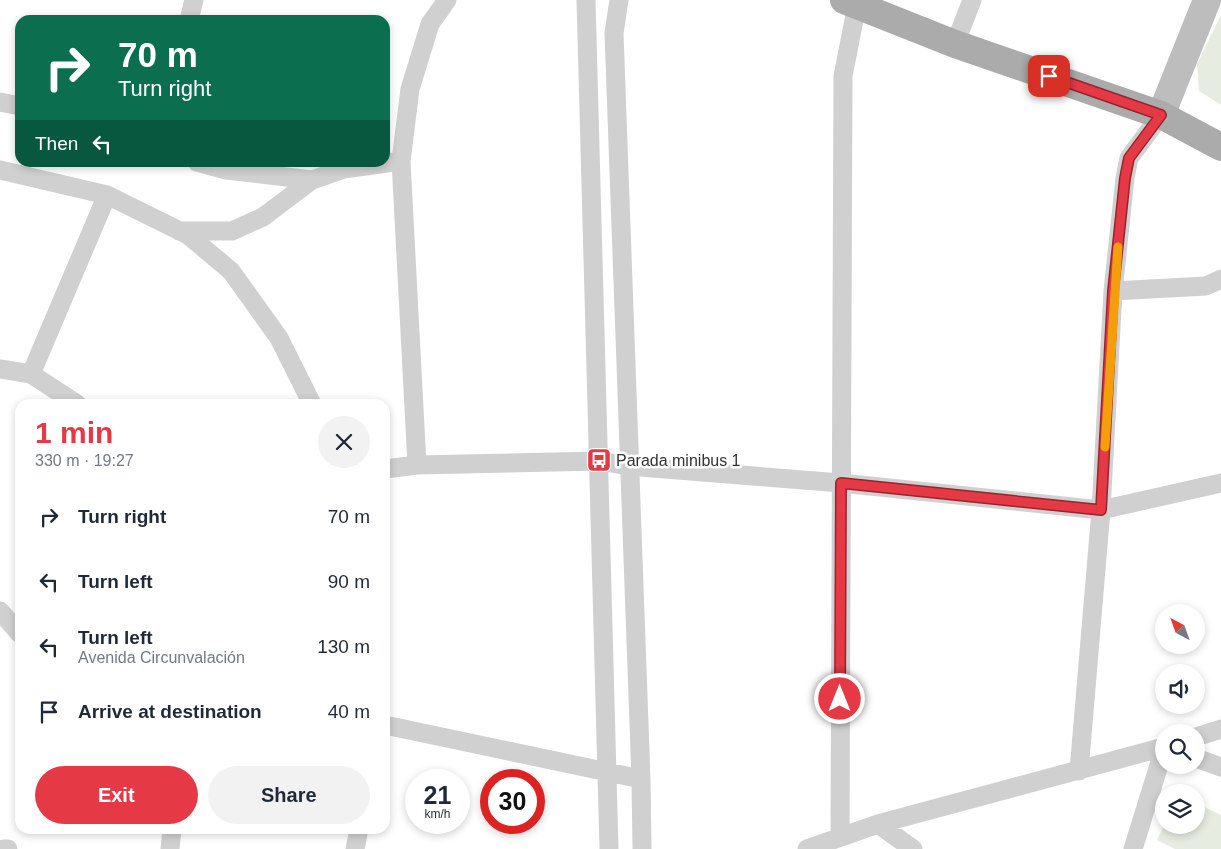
<!DOCTYPE html>
<meta charset="utf-8">
<style>
body{margin:0;font-family:Arial,sans-serif;background:#f2f2f3;color:#1f2937;height:100vh;display:flex;flex-direction:column;font-size:19px;white-space:nowrap}
*{box-sizing:border-box;margin:0}
p{font-size:16px;color:#747a83}
.icon{flex:none;width:28px;height:28px;fill:none;stroke:currentColor;stroke-width:2;stroke-linecap:round;stroke-linejoin:round}
.map{position:relative;flex:1;overflow:hidden}
.sheet{position:absolute;left:15px;top:399px;width:375px;height:435px;display:flex;flex-direction:column;background:#fff;border-radius:15px;box-shadow:0 2px 8px #0003}
.sheet>*{flex:none}
.banner{position:absolute;left:15px;top:15px;width:375px;height:152px;border-radius:15px;box-shadow:0 2px 8px #0003;background:#0b6e4f;color:#fff;overflow:hidden}
.needle{width:32px;rotate:319deg}
.tools{position:absolute;left:1155px;top:604px;display:grid;gap:10px}
.tools a{display:grid;place-items:center;width:50px;height:50px;border-radius:50%;background:#fff;box-shadow:0 2px 8px #0003;font-size:25px}
.speed{position:absolute;left:405px;top:769px;display:flex;gap:10px;font-size:25px;font-weight:700;text-align:center}
.speed>*{display:grid;place-content:center;width:65px;height:65px;border-radius:50%;background:#fff;box-shadow:0 2px 8px #0003;line-height:1}
.speed small{font-size:12px;font-weight:400}
.speed .limit{border:8px solid #d22;background:#fff;color:#111}
.pin{position:absolute;display:grid;place-items:center;width:42px;height:42px;color:#fff;margin:-21px;border-radius:10px;box-shadow:0 2px 8px #0006}
.me{position:absolute;width:55px;margin:-28px;rotate:0deg;stroke-linejoin:round;filter:drop-shadow(0 0 4px #0008)}
.turn{display:flex;align-items:center;gap:18px;height:105px;padding:0 20px;font-size:22px}
.turn .icon{width:65px;height:65px;stroke-width:2.5}
.turn b{display:block;font-size:35px;line-height:42px}
.then{display:flex;align-items:center;height:48px;padding:0 20px;background:#0003;gap:10px;font-size:19px}
.round{display:grid;place-items:center;flex:none;width:52px;height:52px;border-radius:26px;background:#f2f2f3}
.summary{display:flex;align-items:center;justify-content:space-between;height:85px;padding:0 20px}
h1{font-size:30px;font-weight:700;line-height:38px;color:#e63946}
.action{display:flex;gap:10px;margin-top:auto;padding:10px 20px}
.action a{flex:1;height:58px;border-radius:30px;background:#e63946;color:#fff;font-size:20px;font-weight:700;line-height:58px;text-align:center}
.action a+a{background:#f2f2f3;color:#1f2937}
ul{padding:0;list-style:none}
li{display:flex;align-items:center;gap:15px;height:65px;padding:0 20px}
li div{flex:1}
li b{display:block;font-size:19px}
li em{font-style:normal}
.map>svg:first-child{display:block}
</style>
<div class="map">
<svg width="1221" height="849" viewBox="0 0 1221 849">
<rect width="100%" height="100%" fill="#fff"/>
<path fill="#e6ecdf" d="M1221 15V105L1199 91 1197 64Z
M1196 803 1221 815V849H1175L1157 840 1164 825H1196Z"/>
<g fill="none" stroke-linecap="round" stroke-linejoin="round">
<path stroke="#d0d0d0" stroke-width="19" d="M586 0 609 849
M619 0 614 33 641 779 642 849
M189 20 194 0
M955 44 972 0
M0 102 20 106
M197 162 226 170 312 180
M0 170 107 195 31 374
M107 195 188 235 231 271 279 338 312 404
M179 231H232L263 217 312 180 344 169 401 161
M1113 291 1206 286 1221 279
M0 369 31 374 77 404
M417 465 401 161 410 89 430 24 447 0
M385 469 417 465 600 461 628 466 841 483 1101 510 1221 483
M0 611 20 634
M385 725 641 779
M1196 737 1221 729
M1196 758 1221 767
M1079 771 1101 510 1113 291 1125 178 1129 158 1161 115
M878 824 913 849
M840 836 843 76 857 5
M4 849H8
M170 849 172 829
M355 849 359 829
M807 849 878 824 1164 747
M1133 849 1164 749"/>
<path stroke="#bdbdbd" stroke-width="28" d="M1161 115 1207 0"/>
<path stroke="#ababab" stroke-width="28" d="M844 0 955 44 1161 115 1221 147"/>
</g>
<g fill="none" stroke-linecap="round" stroke-linejoin="round">
<defs>
<path id="route" d="M840 699 841 483 1101 510 1113 291 1125 178 1129 158 1161 115 1049 76"/>
</defs>
<use href="#route" stroke="#96252e" stroke-width="12"/>
<use href="#route" stroke="#e63946" stroke-width="9"/>
<path stroke="#f59e0b" stroke-width="9" d="M1105 447 1118 247"/>
</g>
<defs>
<symbol id="bus-square" viewBox="-11 -11 22 22"><rect x="-9" y="-9" width="18" height="18" rx="4" fill="#e63946" stroke="#fff"/><path d="M-5-6H5V4H4V6H2V4H-2V6H-4V4H-5ZM-3.5-4V0h7V-4ZM-3.5 1.2v1.5H-2V1.2ZM2 1.2v1.5H3.5V1.2Z" fill="#fff"/></symbol>
</defs>
<g fill-rule="evenodd">
<use href="#bus-square" x="585" y="446" width="28" height="28"/>
</g>
<g text-anchor="middle" dominant-baseline="central" stroke-width="5" stroke-linejoin="round" paint-order="stroke">
<g font-size="16" fill="#333" stroke="#fff" text-anchor="start">
<text x="616" y="460">Parada minibus 1</text>
</g>
</g>
</svg>
<div class="tools">
<a><svg class="needle" viewBox="-14 -14 28 28"><path d="M0-13l5 13h-10z" fill="#e53935"/><path d="M0 13l5-13h-10z" fill="#747a83"/></svg></a>
<a><svg class="icon" aria-label="sound" viewBox="0 0 24 24"><path d="M4 9h4l5-4v14l-5-4H4zM17 9q2 3 0 6"/></svg></a>
<a><svg class="icon" aria-label="search" viewBox="0 0 24 24"><circle cx="10" cy="10" r="6"/><path d="M15 15l6 6"/></svg></a>
<a><svg class="icon" aria-label="layers" viewBox="0 0 24 24"><path d="M12 4l9 5-9 5-9-5zM3 14l9 5 9-5"/></svg></a>
</div>
<div class="speed"><div>21<small>km/h</small></div><div class="limit">30</div></div>
<div class="pin" style="left:1049px;top:76px;background:#d93025"><svg class="icon" aria-label="arrive" viewBox="0 0 24 24"><path d="M6 21V4h12l-3 4 3 4H6"/></svg></div>
<svg class="me" style="left:840px;top:699px" viewBox="-20 -20 40 40"><circle r="17" fill="#e63946" stroke="#fff" stroke-width="3"/><path d="M0-11L8 9 0 5-8 9z" fill="#fff"/></svg>
<div class="banner">
<div class="turn"><svg class="icon" aria-label="right" viewBox="0 0 24 24"><path d="M7 20v-9h11M14 6l5 5-5 5"/></svg><div><b>70 m</b>Turn right</div></div>
<div class="then">Then<svg class="icon" aria-label="left" viewBox="0 0 24 24"><path d="M17 20v-9H6M10 6l-5 5 5 5"/></svg></div>
</div>
<section class="sheet">
<div class="summary"><div><h1>1 min</h1><p>330 m · 19:27</p></div><a class="round"><svg class="icon" aria-label="close" viewBox="0 0 24 24"><path d="M6 6l12 12M18 6L6 18"/></svg></a></div>
<ul>
<li><svg class="icon" aria-label="right" viewBox="0 0 24 24"><path d="M7 20v-9h11M14 6l5 5-5 5"/></svg><div><b>Turn right</b></div><em>70 m</em></li>
<li><svg class="icon" aria-label="left" viewBox="0 0 24 24"><path d="M17 20v-9H6M10 6l-5 5 5 5"/></svg><div><b>Turn left</b></div><em>90 m</em></li>
<li><svg class="icon" aria-label="left" viewBox="0 0 24 24"><path d="M17 20v-9H6M10 6l-5 5 5 5"/></svg><div><b>Turn left</b><p>Avenida Circunvalación</p></div><em>130 m</em></li>
<li><svg class="icon" aria-label="arrive" viewBox="0 0 24 24"><path d="M6 21V4h12l-3 4 3 4H6"/></svg><div><b>Arrive at destination</b></div><em>40 m</em></li>
</ul>
<div class="action"><a>Exit</a><a>Share</a></div>
</section>
</div>
